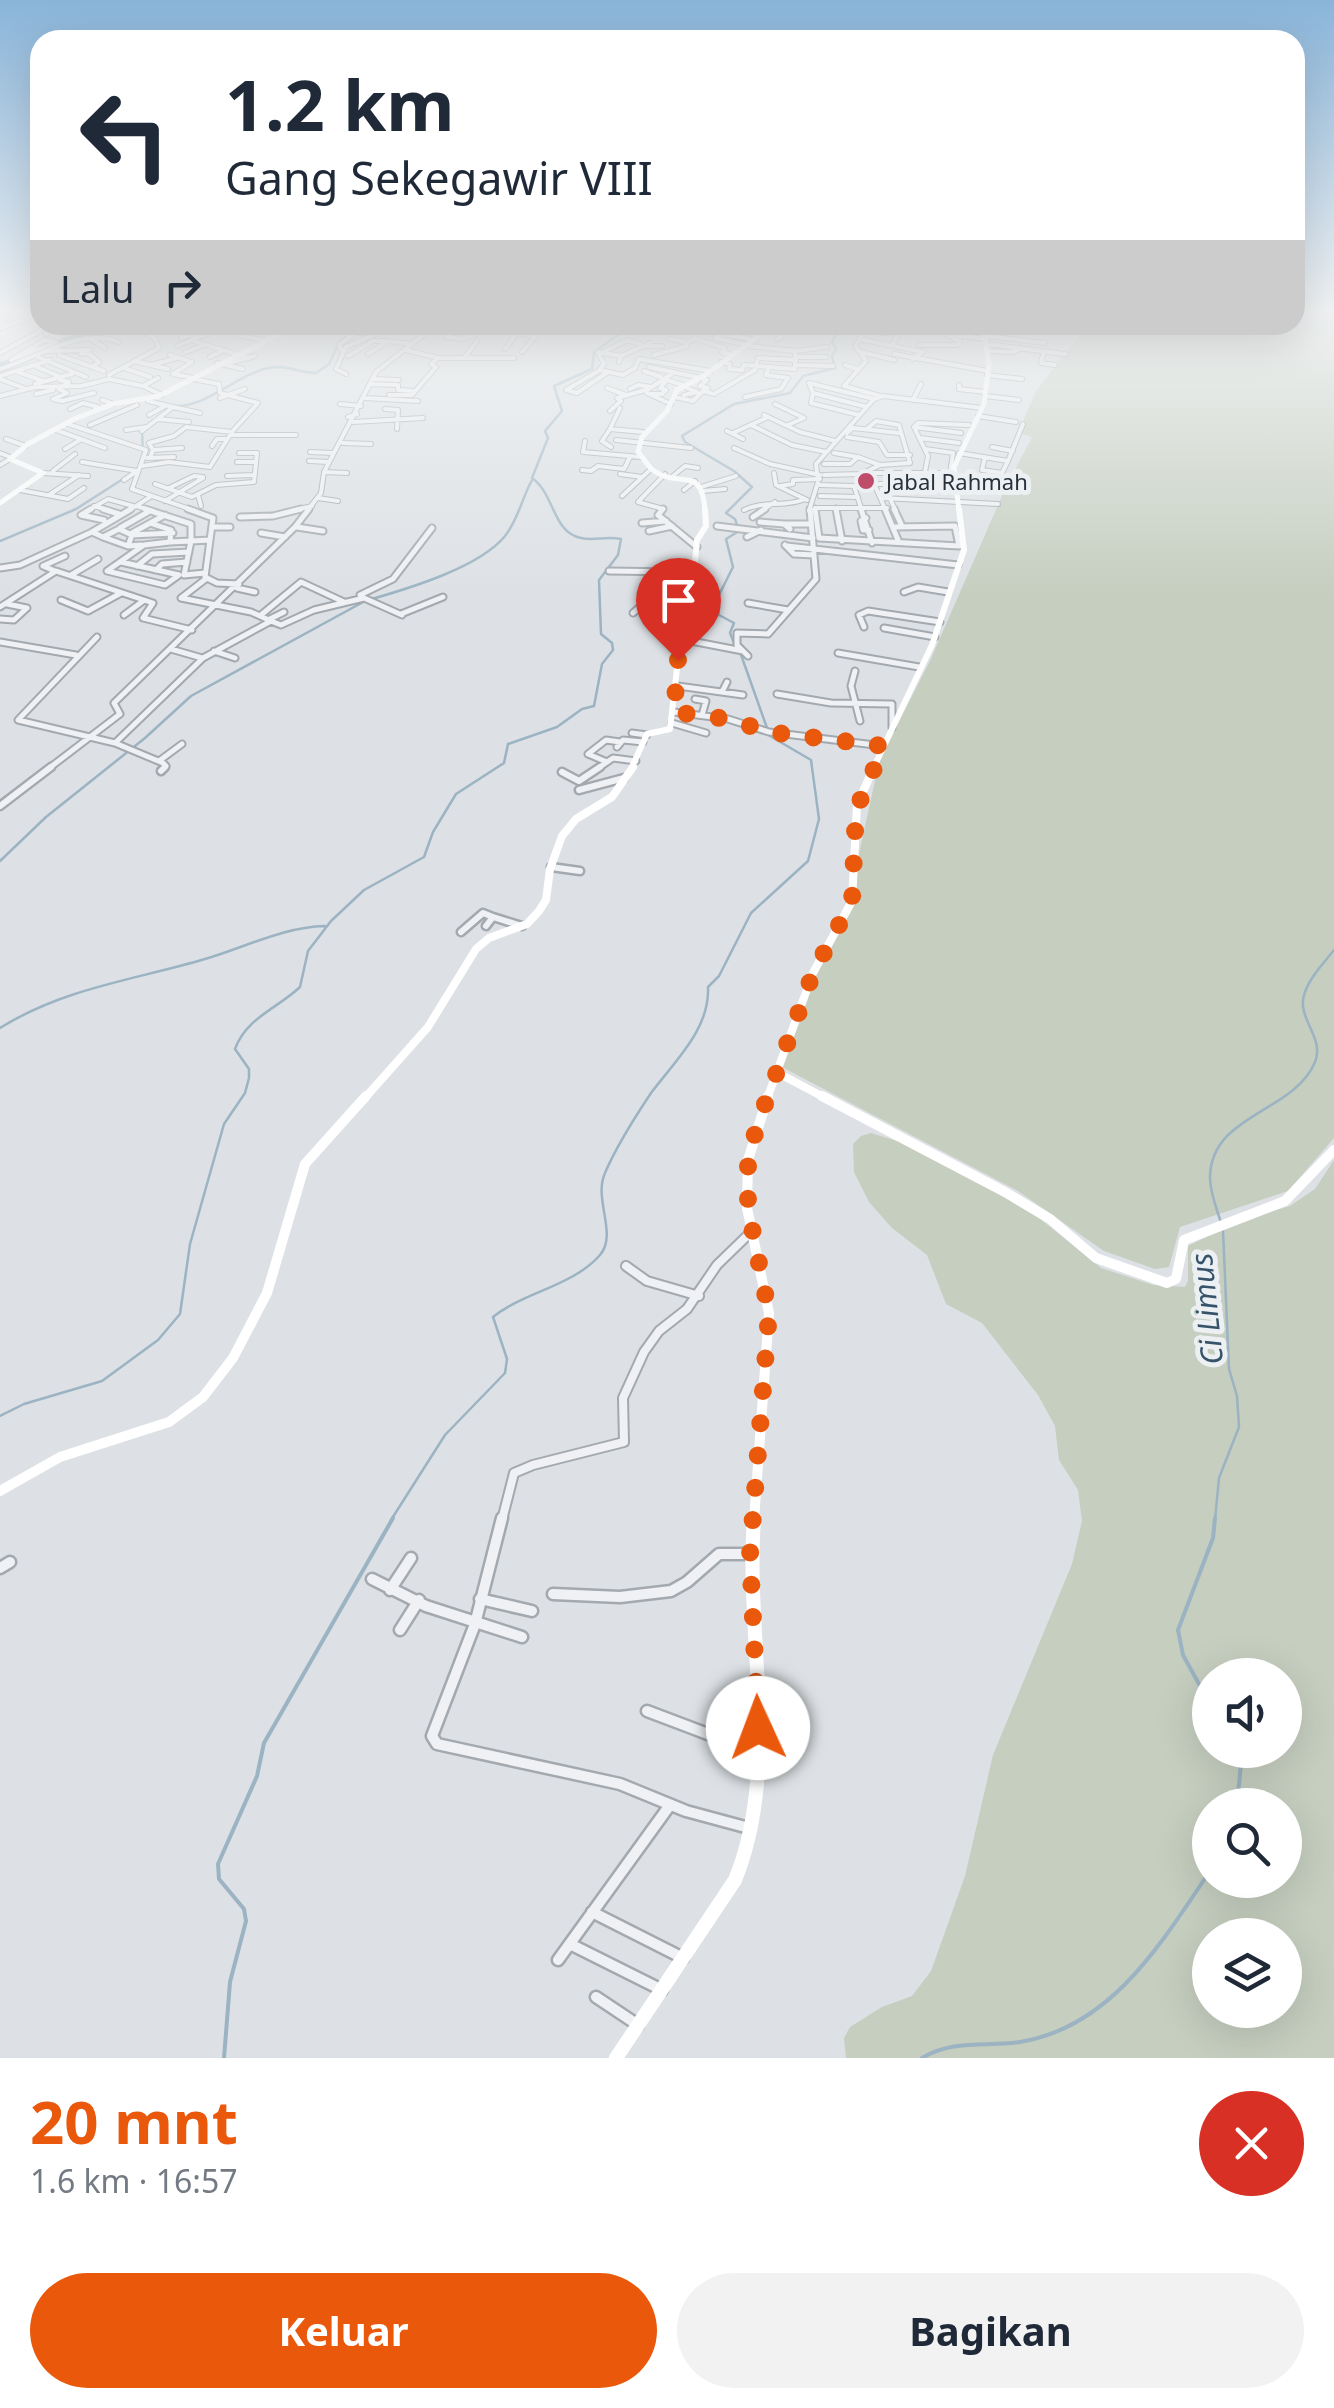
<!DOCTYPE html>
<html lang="id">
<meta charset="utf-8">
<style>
body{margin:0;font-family:"Noto Sans",sans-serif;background:#f2f2f3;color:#1f2937;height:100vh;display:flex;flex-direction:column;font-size:38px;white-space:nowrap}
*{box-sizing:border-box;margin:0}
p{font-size:32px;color:#747a83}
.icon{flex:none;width:55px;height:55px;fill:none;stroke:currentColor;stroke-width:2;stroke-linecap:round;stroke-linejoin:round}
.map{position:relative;height:2058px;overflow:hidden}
.panel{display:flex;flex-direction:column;background:#fff;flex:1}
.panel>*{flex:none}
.guide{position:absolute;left:30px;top:30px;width:1275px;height:305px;border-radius:30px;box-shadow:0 10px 40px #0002;background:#fff;color:#1f2937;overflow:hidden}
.buttons{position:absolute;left:1192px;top:1658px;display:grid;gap:20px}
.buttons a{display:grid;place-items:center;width:110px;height:110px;border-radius:50%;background:#fff;box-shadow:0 10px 40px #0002;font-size:50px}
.pin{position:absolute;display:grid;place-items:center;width:85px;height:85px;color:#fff;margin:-102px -42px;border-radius:50% 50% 50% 0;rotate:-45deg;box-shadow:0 0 10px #0007}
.pin .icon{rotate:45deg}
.me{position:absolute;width:110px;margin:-55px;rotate:358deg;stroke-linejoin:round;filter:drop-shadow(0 0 8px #0008)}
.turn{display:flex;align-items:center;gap:35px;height:210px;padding:0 30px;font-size:45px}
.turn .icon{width:130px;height:130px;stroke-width:2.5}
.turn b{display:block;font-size:70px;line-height:85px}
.then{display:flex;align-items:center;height:95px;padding:0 30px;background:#0003;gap:20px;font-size:38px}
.round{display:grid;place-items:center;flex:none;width:105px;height:105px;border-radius:52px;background:#f2f2f3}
.summary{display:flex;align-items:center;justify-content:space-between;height:170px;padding:0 30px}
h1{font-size:60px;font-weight:700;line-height:75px;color:#ea580c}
.cta{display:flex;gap:20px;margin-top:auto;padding:20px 30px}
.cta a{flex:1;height:115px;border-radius:60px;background:#ea580c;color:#fff;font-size:40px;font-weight:700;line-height:115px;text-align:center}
.cta a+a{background:#f2f2f3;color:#1f2937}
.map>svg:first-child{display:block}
</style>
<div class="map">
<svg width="1334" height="2058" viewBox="0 0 1334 2058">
<rect width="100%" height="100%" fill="#dde1e5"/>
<path fill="#c5cebf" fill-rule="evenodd" d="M1295 309H1334V1138L1288 1191 1180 1227 1169 1267 1155 1269 1104 1251 1018 1191 780 1066 808 984 844 922 880 758 930 661 1005 489 1032 437 1018 433 1036 391 1087 325H1295Z
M871 1133 900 1142 1028 1209 1101 1268 1153 1285 1185 1287 1188 1281V1246L1239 1221 1290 1206 1315 1189 1334 1160V2058H846L844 2038 850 2027 882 2007 912 1996 931 1971 965 1876 993 1755 1072 1564 1082 1521 1078 1490 1059 1460 1055 1426 1038 1395 982 1323 946 1304 927 1255 892 1228 869 1202 854 1172 853 1144 861 1136ZM1210 1675H1285V1750H1210ZM1210 1805H1285V1880H1210ZM1210 1935H1285V2010H1210Z"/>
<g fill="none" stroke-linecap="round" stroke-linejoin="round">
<path stroke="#9bb3c2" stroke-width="2.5" d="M177 406C208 406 237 375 268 368 286 364 299 373 316 373L329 364 340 340 372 325
M142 430 143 454
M0 541 76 509 123 479
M372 599C410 588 480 567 505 536 518 520 522 498 532 480
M735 645 730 633 734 623 719 615 717 599 733 567 726 539 739 531 735 519 726 513 752 487 734 471 685 442 682 436 734 404 790 393 803 376 835 368 832 356 836 349 832 342 842 325
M740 652 767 728
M0 861 46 817 145 738 191 696 365 601
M0 1028C64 988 134 980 205 959 246 947 283 927 325 926
M1221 1223C1217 1209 1210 1193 1210 1178 1210 1114 1294 1113 1315 1062 1325 1038 1297 1019 1304 995 1309 978 1323 964 1334 950
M0 1416 24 1404 102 1381 158 1340 180 1314 190 1244 224 1124 245 1093 249 1078V1069L235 1049C246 1018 278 1008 300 987L308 951 331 921 364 890 424 857 433 832 456 794 504 763 508 744 557 727 582 709 594 706 602 664 613 650 612 643 601 634 599 580 618 555 621 539C607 536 594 541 581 538 552 532 555 494 532 478L548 438 545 431 562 411 554 386 592 369 594 352 622 332 619 325
M391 1520 445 1435 505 1373 507 1359 493 1317C524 1292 573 1286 600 1255 618 1234 593 1199 605 1173 616 1147 635 1117 651 1093 675 1061 710 1029 708 987L719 976 751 913 808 861 819 819 811 760 770 736
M1215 1520 1219 1478 1239 1427 1237 1396 1229 1369 1223 1231"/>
<path stroke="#9bb3c2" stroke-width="4" d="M1210 1704 1183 1655 1178 1630 1213 1538 1215 1518
M1235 1750 1241 1764 1237 1805
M224 2058 230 1982 246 1921 244 1909 219 1879 218 1864 257 1776 264 1743 393 1518
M922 2058C953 2039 986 2047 1020 2042 1112 2027 1162 1942 1210 1871"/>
<path stroke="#9bb3c2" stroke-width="6" d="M0 365C26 359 48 345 73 338 119 325 167 331 213 325"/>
<defs>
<path id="street-far4" d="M3 319 32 309
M206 325 194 328 193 341 249 358
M260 325 256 328 280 333
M328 325H346
M399 325 428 330
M565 325 574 326
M629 325 631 330
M943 325 959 336 986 339
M148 327 163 325
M458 327 447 337 462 339 499 326
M792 327 803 329 805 325
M2 328 40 313
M714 331 723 326 764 333
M864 331 899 334
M710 332 756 340
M517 333 523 325
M46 334 62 325
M722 334 715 338 748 345
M237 335 267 341
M985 336 1045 343
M181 338 192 334
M695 338 693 333 700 325
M91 339 105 348
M670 339 685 342
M696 339 725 348 722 352 732 355
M778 339 792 327 783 325
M859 339 923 352 913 359
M45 340 56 342 11 360Z
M893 344 902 327 919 325
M987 344 1065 354
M919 345H957L960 341 926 325
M177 346 212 332
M644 346H662
M749 346 795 351 827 347
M505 349 517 333 535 336
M406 350 438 358H514
M45 351 90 350
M605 351 628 340 640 344
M989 351 1013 352 1021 348
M1044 351 1041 363 1055 365
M186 352 204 345
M343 352 339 345 355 333 376 332
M522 352 545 325
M860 352 866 361 844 386 880 396
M860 352 855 346 869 325
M861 352 894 360
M0 353 51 325
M81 354 88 353 99 362 92 367
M368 354 388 341 411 344
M894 354 988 371
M59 355 104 371
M170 355 192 362 173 374 194 378
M654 355 687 346 685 343 696 339
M348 356 373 341H386
M621 356 650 343
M38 357 86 377
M210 357 224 350
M465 357 477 341
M796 357H826
M639 359 711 371
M134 361 168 369
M721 362 730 364 729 369 742 370
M217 363 243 369
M225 364 255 356
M151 365 177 358
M796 365 833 366
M845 365 858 369
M37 367 61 377
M649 367 701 378
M124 368 150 377
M0 369C38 358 79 327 119 342
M599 370 604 364 598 352 621 356 619 362
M742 370 744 365 795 369V351
M644 371 661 377
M18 372 43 381
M608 372 577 393 566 390 600 370 623 375 635 368 639 359
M346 374 336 369 346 347 396 325
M109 375 159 348 155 339 141 330
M987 375 1022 379
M0 376 50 360
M700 378 707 380 700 386 708 388
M0 379 24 388
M193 379 219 384 220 393 258 403 230 434
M372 379 399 380
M809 383 813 393 867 407
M809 383 874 399
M35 384 72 374
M371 384 398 385V390L414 391
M959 385V389L985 392
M143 386 158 378
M607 388 626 395
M630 389 638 385 651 387
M647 393 671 404
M813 393 811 403 859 415
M36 394 53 390
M649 394H662L666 390 660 388 667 380 686 386
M389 395H412L436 367 431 364 437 359
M684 395 697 392 685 387
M0 396 35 387 81 386 109 379 143 386 162 395
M985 396 1019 400
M674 397 693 401 703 391 714 394 755 370 758 358 796 360
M745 397 781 389 788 378 766 375 769 367
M220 398 245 389
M365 398 418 401
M53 399 67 393 59 389 69 382 60 380
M53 399 62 401 94 393
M102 400 114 404
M913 400 921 384
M340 404 361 406
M775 404 804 418 788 425
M173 407 200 413
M620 408 610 429 643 432
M70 409 83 403 98 407 95 409
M385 409 398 410 397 429
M610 411 621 401 617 398 649 389 673 373
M149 415 165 406
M764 415 800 432 835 441
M978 416 1016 422
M348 417 357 414
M158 419 189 422
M353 422 423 418
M68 424 146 450 132 489 195 511
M90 425 137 405
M751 425 792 445 826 452
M914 427 918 423 969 425
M914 427 928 456 925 472
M914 427 961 433
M610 429 602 441 611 447
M56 430 105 448
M126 430 147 427
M142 431 173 407 148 401
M727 431 743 439
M733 433 768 417
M847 433 853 428 899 433
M847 437 879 442 887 455H910
M920 438 959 443
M6 439 26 446
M616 440 691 448
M585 441 583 452 641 457
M343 443 371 444
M212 446 217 439H227
M992 447 1013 451
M734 448 770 464 820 475
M65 449 80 440
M153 450 182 448
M310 452 334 453
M0 453 10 457
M834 453 858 457
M959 453 1008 461 1023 424
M985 457 982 470 1002 473 1008 461
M147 458 174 457
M150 458 153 450 149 443 174 436 186 427 232 432
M309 461 329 462
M82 462 137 471 124 480
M237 462H256
M824 464H850L858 457 880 465
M0 465 10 459
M142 466 169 462 210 467 230 435H296
M582 470 591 471 598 466 624 469 630 457
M53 471 75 454
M324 472 347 473
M869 472 886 511
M43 473 88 476
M774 473 776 485 807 500
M871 473H950L953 453 925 449
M620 474 642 477
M861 474 880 465 910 463 899 425 876 421 867 429
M824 475 861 474
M227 476 254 475
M673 476 685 466 698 468
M955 480 1003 485
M155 484 192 497 216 485 254 482 257 453H239
M877 484 956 483
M820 485 854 486 862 511
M780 486 793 484V480L820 479
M701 487 736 476
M169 488 194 476 203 477
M20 490 68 499 84 488
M684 490 695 481
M703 491 725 489
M49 495 79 475
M198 495 201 506
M622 496 651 469
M820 496 858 497
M150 497 136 506 153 511
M318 498 338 501
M882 498 998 504
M890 499 896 511
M165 501 203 478
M94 506 111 511
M744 510C764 500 785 508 805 499
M87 511 108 499 133 506
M127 511 136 506
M291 511 312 506
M307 511 321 493 324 472 376 372 436 325
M661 511 663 509 638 502 665 474
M761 511 775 502
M809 511 818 482 816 464 874 399 883 396 982 408
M815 511V508H887"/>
<path id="street-far3" d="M91 509 81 515 104 520
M103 509 119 514
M131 509 92 532 103 537 119 529 132 535 173 533
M145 509 191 524V541L210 540
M188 509 213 518 205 577 217 583 239 584
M663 509 658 515 697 547
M815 509 819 538 959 546 955 526 894 527
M836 509 842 541
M861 509 872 543
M885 509 898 540
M894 509 902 526
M240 517 273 516 301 509
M753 517 765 509
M866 518 861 521 863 530H869
M760 522 784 524 790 529
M150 523 171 530 170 542 191 541 184 575 205 573
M642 523 666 521
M785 524H811
M717 526 813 538
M212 527H230
M297 527 323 531
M120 528 148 512
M649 531 672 526
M132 533 165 515
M261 533 285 537
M132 535 128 546 141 545
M103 537 128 546
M747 537 761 530
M785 545 794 554 814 555
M787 546 958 565
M121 562 179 575 165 585 107 571 144 545 170 542
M137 566 152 554 189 552
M0 568 20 565 92 532
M156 570 162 564 187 562
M55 571 43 566 65 556
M609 571 679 572
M71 575 98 559
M237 588 255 592
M904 592 918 587 948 592
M360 595 393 579 432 528
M61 600 88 611 121 593
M748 603 788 610
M0 607 56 571 153 603 143 618 192 630
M671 608 678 598 691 596
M633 613 680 572 694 569
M401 614 443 597
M124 615 143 601
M261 615 301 582 344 602
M0 619 14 620 27 608 7 604
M270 619 284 612
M271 621 281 625 314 610 364 598 402 615
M864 627 859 615 868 611 940 622
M884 628 935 637
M97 637 18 720 115 743 163 763 166 766 163 769
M686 640 743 651
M0 642 76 655
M171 649 202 658
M214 651 235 658
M838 653 919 667
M748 656 737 645V633L768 634 816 579 810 509
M855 671 851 686 860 721
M678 686 743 695
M722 692 727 682
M777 694 831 703 892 704V728
M695 699 706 701 702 715
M674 712 728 719 769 732 883 746
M672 723 706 733
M632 733 647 735
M115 743 203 658 271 621 251 612 181 598 207 578
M617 747 623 740 643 742
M588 754 606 740 620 742
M588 754 607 762
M159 761 182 744
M48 769 120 714 114 703 295 527 309 509
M597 769 613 758 636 761"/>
<path id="street-far2" d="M161 771 165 767
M562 772 579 781 600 767
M579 790 624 778
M0 806 51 767
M551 867 580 871
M486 926 493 917 522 926
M461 932 483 913 493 917"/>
<path id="street-far1" d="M626 1266 647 1281 699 1296
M502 1520 514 1473 533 1465 624 1442 623 1398 644 1352 659 1331 687 1309 717 1265 752 1231"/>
<path id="street" d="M502 1518 475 1624 432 1736 437 1744 620 1784 686 1811 749 1828
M0 1568 10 1562
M372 1579 426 1606 522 1637
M390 1590 411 1558
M553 1594 620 1597 671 1591 687 1582 719 1554H751
M480 1599 532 1611
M400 1630 419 1600
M647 1711 758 1753
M592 1912 683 1958
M570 1944 662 1990
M558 1960 670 1805
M596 1997 638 2025"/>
</defs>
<use href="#street-far4" stroke="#a3a9ae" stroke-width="6"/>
<use href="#street-far3" stroke="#a3a9ae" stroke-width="9"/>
<use href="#street-far2" stroke="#a3a9ae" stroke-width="11"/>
<use href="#street-far1" stroke="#a3a9ae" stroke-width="12"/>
<use href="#street" stroke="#a3a9ae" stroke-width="15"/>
<use href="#street-far4" stroke="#eff1f4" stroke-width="4"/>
<use href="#street-far3" stroke="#eff1f4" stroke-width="5"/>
<use href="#street-far2" stroke="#eff1f4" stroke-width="6"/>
<use href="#street-far1" stroke="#eff1f4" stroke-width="8"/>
<use href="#street" stroke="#eff1f4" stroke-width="10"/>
<path stroke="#fff" stroke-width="5" d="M0 312 8 309
M0 503 43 473 10 459 28 444 74 419 113 404 159 396 297 325
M705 511C702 464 681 489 654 471 648 467 643 457 638 452L642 437 667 411 677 390 705 375 774 325
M959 511 954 467 984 404 989 364 983 325"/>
<path stroke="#fff" stroke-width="6" d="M631 769 647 734 670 729 678 660 688 635 697 540 706 526 705 509
M873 769 932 645 964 550 959 509"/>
<path stroke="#fff" stroke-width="8" d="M778 1073 827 1099
M364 1099 428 1027 476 949 489 938 527 924 539 911 546 900 550 869 562 836 576 819 612 797 633 767
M767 1099 813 973 852 901 857 805 874 767"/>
<path stroke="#fff" stroke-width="10" d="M822 1096 1005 1192 1050 1219 1096 1258 1167 1283 1176 1279 1184 1240 1285 1201 1334 1150
M0 1491 60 1457 169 1422 203 1397 233 1358 267 1293 305 1164 366 1096
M754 1520 769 1313 747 1208 748 1160 768 1096"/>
<path stroke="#fff" stroke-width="14" d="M616 2058 735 1880C781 1768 745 1635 754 1518"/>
</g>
<linearGradient id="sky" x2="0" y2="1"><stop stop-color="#89b4d9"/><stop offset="0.52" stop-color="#f0f2f3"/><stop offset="1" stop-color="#f0f2f3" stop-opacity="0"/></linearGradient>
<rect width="1334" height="597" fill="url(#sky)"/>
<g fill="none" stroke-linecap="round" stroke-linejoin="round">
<path stroke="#ea580c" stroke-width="18" stroke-dasharray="0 32.4" d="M678 660 674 712 728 719 769 732 884 746 856 810 852 901 813 973 757 1126 748 1160V1208L769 1313 750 1554 758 1728"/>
</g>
<circle fill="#c04c6b" stroke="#ecf0f3" stroke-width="4" cx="866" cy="481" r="10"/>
<g text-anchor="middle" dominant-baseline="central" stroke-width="10" stroke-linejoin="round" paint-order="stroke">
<g font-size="22" fill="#28313a" stroke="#ecf0f3" text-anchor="start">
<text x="886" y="481">Jabal Rahmah</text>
</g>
<g font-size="30" font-style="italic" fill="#36536a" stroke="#ecf0f3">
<text transform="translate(1206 1309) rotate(-96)">Ci Limus</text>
</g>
</g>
</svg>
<div class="buttons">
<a><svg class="icon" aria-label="sound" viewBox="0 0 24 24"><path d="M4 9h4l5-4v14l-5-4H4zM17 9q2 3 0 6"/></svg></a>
<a><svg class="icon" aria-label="search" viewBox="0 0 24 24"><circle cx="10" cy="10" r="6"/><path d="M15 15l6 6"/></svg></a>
<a><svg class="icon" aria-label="layers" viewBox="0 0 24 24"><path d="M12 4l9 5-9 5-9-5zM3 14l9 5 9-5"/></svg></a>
</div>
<div class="pin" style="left:678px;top:660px;background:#d93025"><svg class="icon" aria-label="arrive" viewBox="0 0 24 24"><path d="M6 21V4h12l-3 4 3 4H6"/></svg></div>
<svg class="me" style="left:758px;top:1728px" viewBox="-20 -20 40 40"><circle r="19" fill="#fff"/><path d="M0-13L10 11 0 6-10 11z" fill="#ea580c"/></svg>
<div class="guide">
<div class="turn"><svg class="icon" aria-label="left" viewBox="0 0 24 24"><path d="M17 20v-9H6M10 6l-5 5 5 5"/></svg><div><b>1.2 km</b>Gang Sekegawir VIII</div></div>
<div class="then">Lalu<svg class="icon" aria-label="right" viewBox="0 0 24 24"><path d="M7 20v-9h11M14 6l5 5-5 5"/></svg></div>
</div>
</div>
<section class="panel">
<div class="summary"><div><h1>20 mnt</h1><p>1.6 km · 16:57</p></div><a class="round" style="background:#d93025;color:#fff"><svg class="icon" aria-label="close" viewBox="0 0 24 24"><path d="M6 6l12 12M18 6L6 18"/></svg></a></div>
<div class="cta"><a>Keluar</a><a>Bagikan</a></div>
</section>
